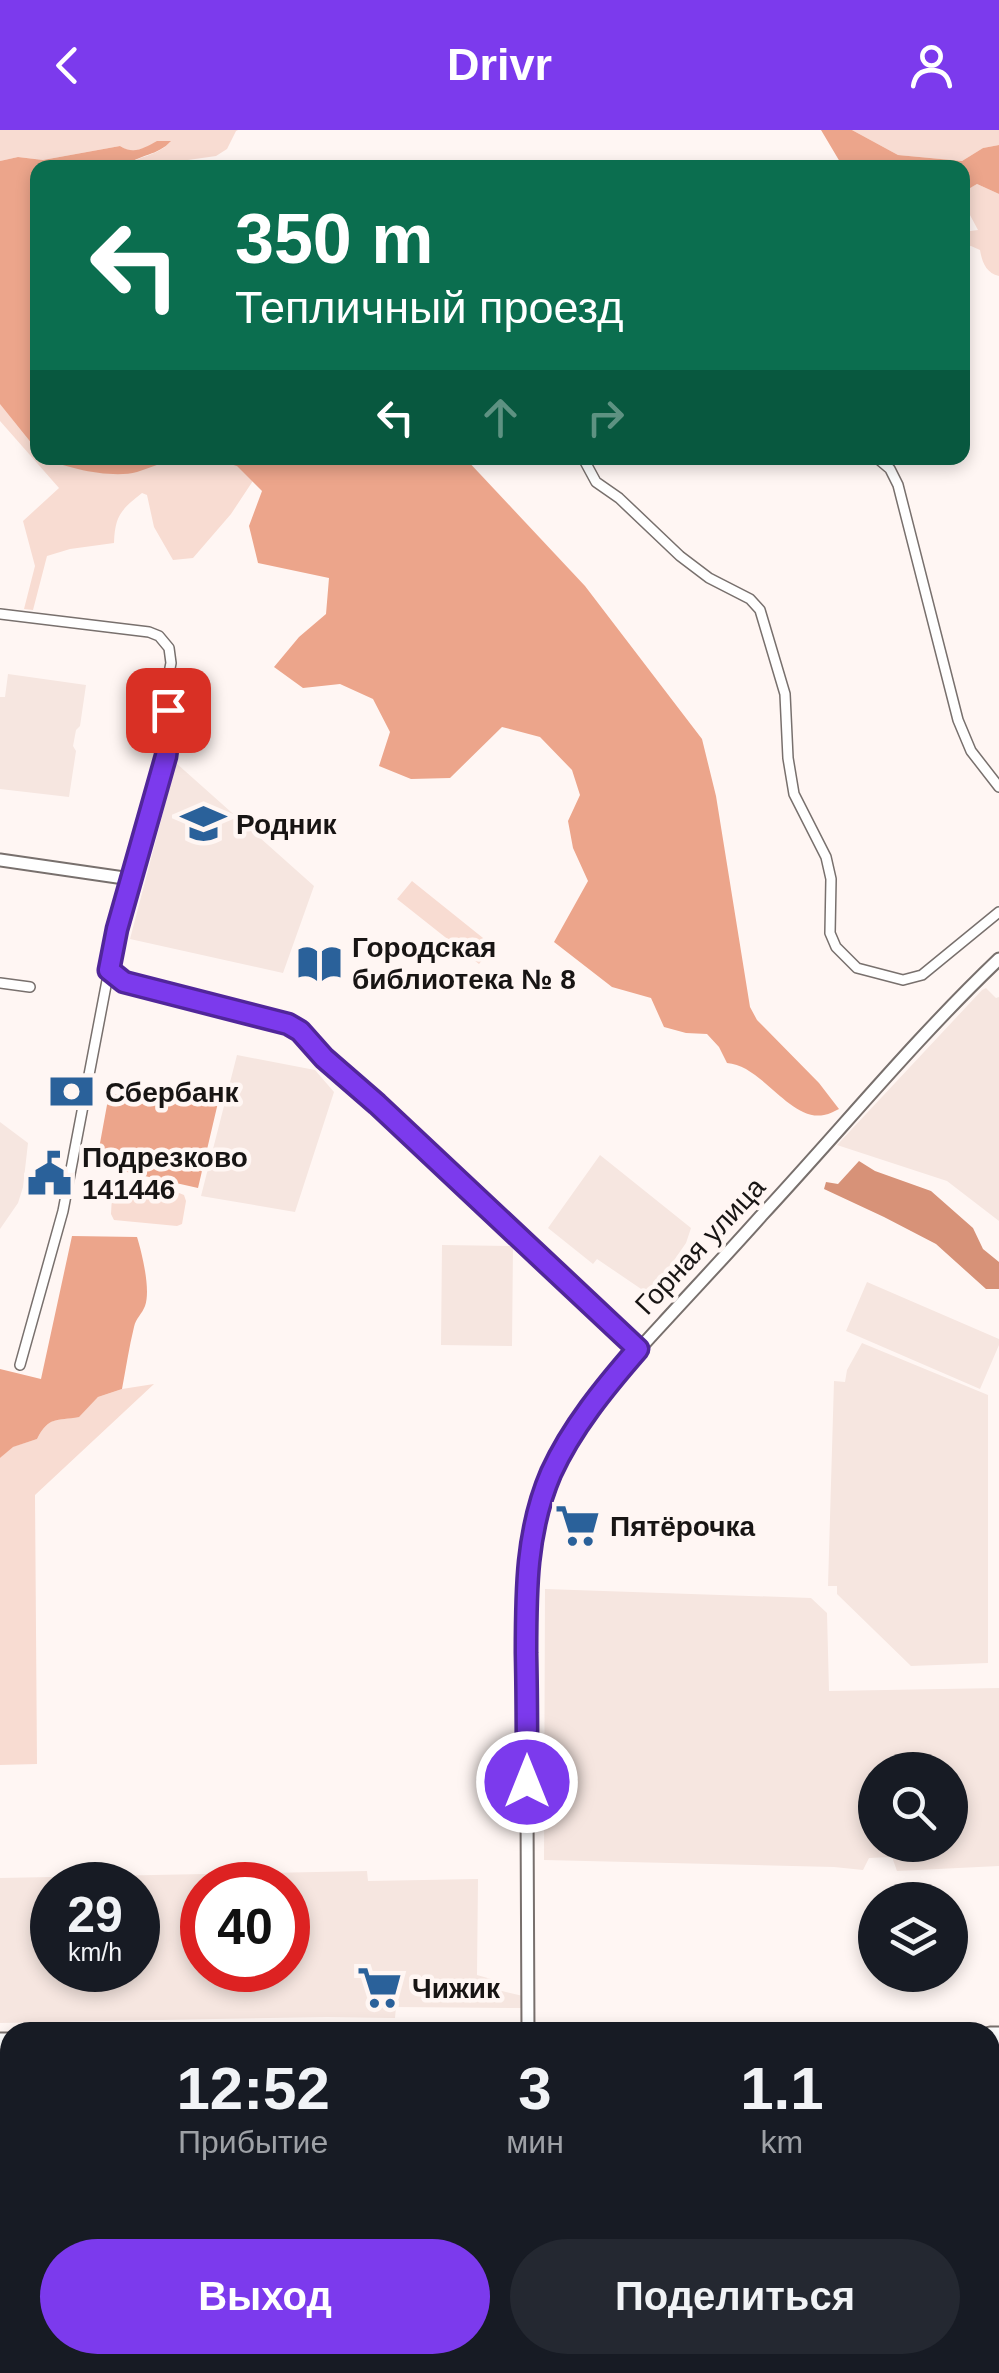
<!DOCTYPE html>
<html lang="ru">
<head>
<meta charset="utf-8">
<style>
	body { margin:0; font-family:Arial,sans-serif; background:#242831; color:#f1f3f6; height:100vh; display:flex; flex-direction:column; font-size:38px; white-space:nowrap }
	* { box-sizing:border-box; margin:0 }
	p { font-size:32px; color:#9ea1a6 }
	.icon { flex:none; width:55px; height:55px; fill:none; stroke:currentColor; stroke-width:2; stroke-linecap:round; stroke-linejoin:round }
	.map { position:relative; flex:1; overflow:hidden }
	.panel { position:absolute; left:0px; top:1892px; width:1000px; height:352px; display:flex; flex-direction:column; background:#171b24; border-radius:30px 30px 0 0; box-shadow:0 5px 15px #0003 }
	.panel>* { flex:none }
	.hud { position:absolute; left:30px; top:30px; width:940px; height:305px; border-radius:20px; box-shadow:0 5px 15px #0003; background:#0b6e4f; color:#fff; overflow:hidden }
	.fabs { position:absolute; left:858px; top:1622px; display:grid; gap:20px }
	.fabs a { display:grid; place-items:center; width:110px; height:110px; border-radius:50%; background:#171b24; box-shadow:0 5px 15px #0003; font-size:50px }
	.speed { position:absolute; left:30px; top:1732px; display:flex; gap:20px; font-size:50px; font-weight:700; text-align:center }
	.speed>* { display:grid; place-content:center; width:130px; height:130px; border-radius:50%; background:#171b24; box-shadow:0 5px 15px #0003; line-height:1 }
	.speed small { font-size:25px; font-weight:400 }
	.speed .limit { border:15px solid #d22; background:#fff; color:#111 }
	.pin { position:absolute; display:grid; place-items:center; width:85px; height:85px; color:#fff; margin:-42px; border-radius:20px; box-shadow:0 5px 15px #0006 }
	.me { position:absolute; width:110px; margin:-55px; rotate:0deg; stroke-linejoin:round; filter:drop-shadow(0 0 8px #0008) }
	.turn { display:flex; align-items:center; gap:35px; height:210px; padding:0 40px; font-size:45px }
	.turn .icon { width:130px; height:130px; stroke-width:2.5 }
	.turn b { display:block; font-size:70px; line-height:85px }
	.lanes { display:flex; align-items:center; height:95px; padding:0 40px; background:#0003; justify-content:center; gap:50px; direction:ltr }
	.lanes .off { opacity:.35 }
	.eta { display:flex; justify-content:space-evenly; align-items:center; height:170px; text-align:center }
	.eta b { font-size:60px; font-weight:700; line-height:70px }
	.cta { display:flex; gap:20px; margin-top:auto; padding:20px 40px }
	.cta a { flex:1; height:115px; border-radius:60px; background:#7c3aed; color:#fff; font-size:40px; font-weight:700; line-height:115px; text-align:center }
	.cta a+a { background:#242831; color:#f1f3f6 }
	header { display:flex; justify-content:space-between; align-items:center; height:130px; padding:0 40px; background:#7c3aed; color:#fff; font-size:45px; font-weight:700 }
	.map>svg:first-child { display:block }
	.built { fill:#f6e6e0; fill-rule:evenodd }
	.green { fill:#f8dcd2 }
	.forest { fill:#eca58b }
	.water { fill:#d79278 }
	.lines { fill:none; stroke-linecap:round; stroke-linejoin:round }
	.minor-casing { stroke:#78706d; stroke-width:12 }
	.tertiary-casing { stroke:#78706d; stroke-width:15 }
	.primary-casing { stroke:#78706d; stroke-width:18 }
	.trunk-casing { stroke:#78706d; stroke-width:19 }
	.minor { stroke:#fff; stroke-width:9 }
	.tertiary { stroke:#fff; stroke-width:11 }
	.primary { stroke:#fff; stroke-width:14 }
	.trunk { stroke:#fff; stroke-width:15 }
	.route-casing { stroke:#51269a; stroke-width:25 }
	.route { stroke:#7c3aed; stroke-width:18 }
	.labels { text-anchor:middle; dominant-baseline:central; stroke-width:9; stroke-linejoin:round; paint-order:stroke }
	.poi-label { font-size:28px; font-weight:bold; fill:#181514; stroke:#fff6f3; text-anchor:start }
	.street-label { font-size:28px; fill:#181514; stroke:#fff6f3 }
</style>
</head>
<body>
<header><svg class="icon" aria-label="back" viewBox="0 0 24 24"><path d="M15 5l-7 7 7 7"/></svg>Drivr<svg class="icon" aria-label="person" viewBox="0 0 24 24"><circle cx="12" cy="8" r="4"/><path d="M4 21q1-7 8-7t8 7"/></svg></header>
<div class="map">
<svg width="999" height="2243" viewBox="0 0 999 2243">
	<rect width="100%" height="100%" fill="#fff6f3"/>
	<path class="built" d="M 8,544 L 86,555 L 80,596 L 76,600 L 73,616 L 76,621 L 69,667 L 0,659 L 0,567 L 5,567 Z
		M 176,633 L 314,756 L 283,843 L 130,809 Z
		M 986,858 L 996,868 L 999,867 L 999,1091 L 947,1051 L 837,1015 L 982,860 Z
		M 237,925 L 315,940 L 334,962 L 295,1082 L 201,1066 Z
		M 0,992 L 28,1013 L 23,1057 L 18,1073 L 0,1099 Z
		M 600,1025 L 691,1098 L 686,1113 L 650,1165 L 597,1129 L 593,1134 L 548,1098 Z
		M 442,1115 L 513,1116 L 512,1216 L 441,1215 Z
		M 867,1152 L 999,1209 L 999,1215 L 980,1259 L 846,1201 Z
		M 862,1213 L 988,1265 L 988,1533 L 911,1536 L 837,1464 L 837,1456 L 828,1456 L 834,1251 L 845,1252 L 847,1240 Z
		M 545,1459 L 811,1468 L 827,1483 L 829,1561 L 999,1558 L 999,1736 L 897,1741 L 892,1727 L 869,1728 L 863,1740 L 834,1737 L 544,1730 ZM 875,1640 L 950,1640 L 950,1715 L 875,1715 Z
		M 367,1741 L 368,1751 L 478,1749 L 477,1845 L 498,1851 L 498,1860 L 523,1866 L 523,1878 L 396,1877 L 395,1888 L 327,1887 L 0,1893 L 0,1748 ZM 52,1755 L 138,1755 L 138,1840 L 52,1840 ZM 202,1755 L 288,1755 L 288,1840 L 202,1840 Z
		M 990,1932 L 999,1932 L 999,2046 L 990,2046 Z
		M 10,2005 L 10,2235 L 483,2235 L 496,2243 L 0,2243 L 0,2006 Z"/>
	<path class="green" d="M 0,0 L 238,0 L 236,1 L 227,19 L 216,26 L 188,30 L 171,38 L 124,37 C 138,25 157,27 170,12 C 149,10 140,29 120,16 L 43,30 L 18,27 L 0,31 Z
		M 852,0 L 999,0 L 999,15 L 983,18 L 962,31 L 898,25 Z
		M 977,54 L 999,64 L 999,146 C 986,143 982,132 980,120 L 971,116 L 963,117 L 963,102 L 978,100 L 963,72 L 964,61 Z
		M 0,143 L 37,172 L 38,328 L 261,328 L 266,331 L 231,384 L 193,428 L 173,430 L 154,397 L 147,365 L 142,363 C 121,380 115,385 114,413 L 70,419 L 47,426 L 33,480 L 24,479 L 35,436 L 23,391 L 59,358 L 0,291 Z
		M 412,751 L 493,816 L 479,834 L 397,769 Z
		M 122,1058 L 179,1063 L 184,1065 L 186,1071 L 182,1094 L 177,1096 L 114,1090 L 111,1084 L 112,1066 Z
		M 154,1254 L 35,1365 L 37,1634 L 0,1635 L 0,1328 L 12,1317 L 37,1309 C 49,1286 56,1291 79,1286 L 98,1267 L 122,1259 Z"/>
	<path class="forest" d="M 821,0 L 852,0 L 898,25 L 962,31 L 983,18 L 999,15 L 999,64 L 977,54 L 965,61 L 963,72 L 962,38 L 843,37 Z
		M 157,11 L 171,11 C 158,26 139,24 124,37 L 38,38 L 37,320 L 0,274 L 0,31 L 18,27 L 43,30 L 120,16 C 134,25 144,18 157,11 Z
		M 44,328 L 182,328 C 166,330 153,337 137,342 C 112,349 66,338 44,328 Z
		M 209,328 L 465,328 L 585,456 L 702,609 L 716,666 L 750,877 L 757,890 L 819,953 L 839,979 C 834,981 830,984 824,985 C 790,992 762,935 727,933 L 719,917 L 707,904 L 686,903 L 664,897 L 651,868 L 612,857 L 554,812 L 588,751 L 573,718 L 568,691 L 580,665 L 572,640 L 540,607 L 502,597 L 450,648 L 411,649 L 379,636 L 390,602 L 373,569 L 340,554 L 303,558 L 274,537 L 299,507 L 326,484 L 329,448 L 258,433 L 249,396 L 262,361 L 237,336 Z
		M 163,953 L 220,964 L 198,1058 L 96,1035 L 109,964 L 140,964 Z
		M 72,1106 L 137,1107 C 142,1123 151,1160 145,1176 C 142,1184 136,1188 134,1197 C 129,1217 126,1238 122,1259 L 98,1267 L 79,1287 C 56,1291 49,1286 37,1309 L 13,1317 L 0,1328 L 0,1239 L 41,1249 Z"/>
	<path class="water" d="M 859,1031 L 875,1041 L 931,1061 L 973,1098 L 983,1119 L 999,1132 L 999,1159 L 986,1159 L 936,1114 L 884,1087 L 824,1059 L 826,1052 L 838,1054 Z"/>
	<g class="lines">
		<defs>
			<path id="minor" d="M 583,328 L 596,352 L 619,368 L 680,426 L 709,448 L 750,469 L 760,480 L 785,564 L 788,628 L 794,664 L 826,727 L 831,749 L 830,803 L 836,817 L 857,838 L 903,850 L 922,845 L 999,782
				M 877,328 L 890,339 L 898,355 L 958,590 L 971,621 L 999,657
				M 0,484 L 149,502 L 159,506 L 169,518 L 171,533 L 166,558 L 169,603 L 166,626 L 131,749
				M 0,853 L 30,857
				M 20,1235 L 63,1081 L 109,840
				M 990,2049 L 999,2049
				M 990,2156 L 999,2156
				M 542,2243 L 545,2235
				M 666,2243 L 668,2235"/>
			<path id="tertiary" d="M 0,730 L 131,749 L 117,799 L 109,840 L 124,852 L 288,894 L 300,901 L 324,928 L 377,974 L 639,1219
				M 528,1902 L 526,1456 C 530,1407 540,1360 565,1318 C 591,1271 627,1232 663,1193 C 696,1157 729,1122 761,1086 C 841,1000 914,910 999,829"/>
			<path id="primary" d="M 0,1955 L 10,1951"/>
			<path id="trunk" d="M 990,1905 L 999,1905
				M 0,1911 L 10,1911
				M 990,1918 L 999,1918
				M 0,1929 L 10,1929"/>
		</defs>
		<use href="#minor" class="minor-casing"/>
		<use href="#tertiary" class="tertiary-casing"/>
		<use href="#primary" class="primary-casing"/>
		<use href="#trunk" class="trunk-casing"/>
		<use href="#minor" class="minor"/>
		<use href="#tertiary" class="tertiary"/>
		<use href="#primary" class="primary"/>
		<use href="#trunk" class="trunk"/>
	</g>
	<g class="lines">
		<defs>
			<path id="route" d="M 168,580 L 169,603 L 166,626 L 117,799 L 109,840 L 124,852 L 288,894 L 300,901 L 324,928 L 377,974 L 638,1219 C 605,1257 572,1297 551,1343 C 526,1401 526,1461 526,1523 C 527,1566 527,1609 527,1652"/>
		</defs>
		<use href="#route" class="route-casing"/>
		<use href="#route" class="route"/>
	</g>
	<defs>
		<symbol id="school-bare" viewBox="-9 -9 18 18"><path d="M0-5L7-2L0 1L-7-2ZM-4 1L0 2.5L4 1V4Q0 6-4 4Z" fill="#2a619a" stroke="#fff6f3" stroke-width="2.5" paint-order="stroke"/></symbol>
		<symbol id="library-bare" viewBox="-9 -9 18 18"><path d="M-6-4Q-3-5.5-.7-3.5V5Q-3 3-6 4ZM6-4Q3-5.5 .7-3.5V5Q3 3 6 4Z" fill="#2a619a" stroke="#fff6f3" stroke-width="2.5" paint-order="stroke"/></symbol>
		<symbol id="bank-bare" viewBox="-9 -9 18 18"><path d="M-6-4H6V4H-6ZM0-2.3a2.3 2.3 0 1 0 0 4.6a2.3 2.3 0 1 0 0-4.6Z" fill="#2a619a" stroke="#fff6f3" stroke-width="2.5" paint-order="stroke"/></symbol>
		<symbol id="civic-bare" viewBox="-9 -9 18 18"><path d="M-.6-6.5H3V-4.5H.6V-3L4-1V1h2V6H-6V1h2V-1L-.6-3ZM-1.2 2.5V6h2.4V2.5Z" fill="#2a619a" stroke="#fff6f3" stroke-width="2.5" paint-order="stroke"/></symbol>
		<symbol id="supermarket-bare" viewBox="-9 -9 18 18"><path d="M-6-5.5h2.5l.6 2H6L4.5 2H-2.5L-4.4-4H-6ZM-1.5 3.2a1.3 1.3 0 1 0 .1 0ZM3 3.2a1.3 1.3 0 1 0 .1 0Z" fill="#2a619a" stroke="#fff6f3" stroke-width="2.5" paint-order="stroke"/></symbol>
	</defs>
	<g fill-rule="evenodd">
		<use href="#school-bare" x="172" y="662" width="63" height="63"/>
		<use href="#library-bare" x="288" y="802" width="63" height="63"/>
		<use href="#bank-bare" x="40" y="930" width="63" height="63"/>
		<use href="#civic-bare" x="18" y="1012" width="63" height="63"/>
		<use href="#supermarket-bare" x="546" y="1364" width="63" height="63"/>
		<use href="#supermarket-bare" x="348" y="1826" width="63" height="63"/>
	</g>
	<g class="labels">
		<g class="poi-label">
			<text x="236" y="694">Родник</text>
			<text x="352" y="817">Городская<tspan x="352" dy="32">библиотека № 8</tspan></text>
			<text x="105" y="962">Сбербанк</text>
			<text x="82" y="1027">Подрезково<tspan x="82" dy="32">141446</tspan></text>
			<text x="610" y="1396">Пятёрочка</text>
			<text x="412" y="1858">Чижик</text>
		</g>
		<g class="street-label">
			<text transform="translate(700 1116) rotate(-47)">Горная улица</text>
		</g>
	</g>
</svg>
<div class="fabs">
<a><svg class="icon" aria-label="search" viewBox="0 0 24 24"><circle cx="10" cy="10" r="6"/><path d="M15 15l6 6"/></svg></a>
<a><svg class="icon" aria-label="layers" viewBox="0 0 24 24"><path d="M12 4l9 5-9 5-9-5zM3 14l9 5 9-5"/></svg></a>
</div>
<div class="speed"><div>29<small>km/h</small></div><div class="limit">40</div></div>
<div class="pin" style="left:168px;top:580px;background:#d93025"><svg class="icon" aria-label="arrive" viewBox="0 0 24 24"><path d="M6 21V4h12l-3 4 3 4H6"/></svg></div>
<svg class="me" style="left:527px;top:1652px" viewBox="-20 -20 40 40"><circle r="17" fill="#7c3aed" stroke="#fff" stroke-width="3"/><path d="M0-11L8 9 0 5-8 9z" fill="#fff"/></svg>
<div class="hud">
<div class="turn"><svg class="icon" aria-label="left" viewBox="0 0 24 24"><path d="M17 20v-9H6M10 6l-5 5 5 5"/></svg><div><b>350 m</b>Тепличный проезд</div></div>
<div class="lanes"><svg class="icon" aria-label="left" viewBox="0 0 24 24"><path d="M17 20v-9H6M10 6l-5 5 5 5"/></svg><svg class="icon off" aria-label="ahead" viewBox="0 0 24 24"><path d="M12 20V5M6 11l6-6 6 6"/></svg><svg class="icon off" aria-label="right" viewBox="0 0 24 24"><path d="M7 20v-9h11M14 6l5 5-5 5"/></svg></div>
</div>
<section class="panel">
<div class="eta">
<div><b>12:52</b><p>Прибытие</p></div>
<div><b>3</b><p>мин</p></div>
<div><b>1.1</b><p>km</p></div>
</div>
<div class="cta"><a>Выход</a><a>Поделиться</a></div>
</section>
</div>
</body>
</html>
